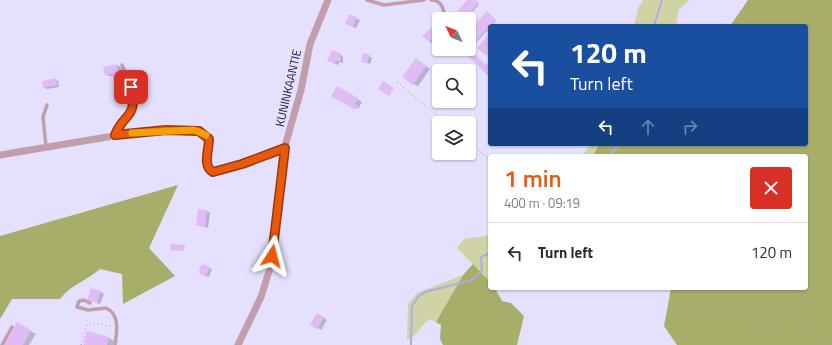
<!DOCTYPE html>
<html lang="en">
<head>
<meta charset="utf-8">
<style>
	body { margin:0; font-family:"Titillium Web",sans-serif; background:#f2f2f3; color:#2b2b33; height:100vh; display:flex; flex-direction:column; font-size:15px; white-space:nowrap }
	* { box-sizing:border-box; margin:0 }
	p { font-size:13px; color:#7c7c81 }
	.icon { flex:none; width:22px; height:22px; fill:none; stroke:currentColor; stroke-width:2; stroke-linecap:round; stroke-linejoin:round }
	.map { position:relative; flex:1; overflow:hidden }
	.sheet { position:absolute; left:488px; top:154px; width:320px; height:136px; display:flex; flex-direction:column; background:#fff; border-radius:4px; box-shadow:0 1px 3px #0004 }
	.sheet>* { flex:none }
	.guide { position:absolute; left:488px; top:24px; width:320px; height:122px; border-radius:4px; box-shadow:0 1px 3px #0004; background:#1a4fa0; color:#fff; overflow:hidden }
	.needle { width:26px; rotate:313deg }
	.buttons { position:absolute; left:432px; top:12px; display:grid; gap:8px }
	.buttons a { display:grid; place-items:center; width:44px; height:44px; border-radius:4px; background:#fff; box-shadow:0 1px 3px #0004; font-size:20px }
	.pin { position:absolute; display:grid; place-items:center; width:34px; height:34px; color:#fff; margin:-17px; border-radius:8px; box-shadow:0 2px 6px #0006 }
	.me { position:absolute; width:44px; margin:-22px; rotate:9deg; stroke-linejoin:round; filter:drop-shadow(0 0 3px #0008) }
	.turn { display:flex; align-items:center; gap:14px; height:84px; padding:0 16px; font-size:18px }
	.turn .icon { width:52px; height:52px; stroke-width:2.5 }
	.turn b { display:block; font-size:28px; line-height:34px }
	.lanes { display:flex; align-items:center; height:38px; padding:0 16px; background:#0003; justify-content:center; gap:20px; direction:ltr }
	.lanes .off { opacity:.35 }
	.round { display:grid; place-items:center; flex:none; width:42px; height:42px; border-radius:4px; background:#f2f2f3 }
	.overview { display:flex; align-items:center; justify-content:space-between; height:68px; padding:0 16px }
	h1 { font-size:24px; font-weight:600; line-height:30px; color:#ea580c }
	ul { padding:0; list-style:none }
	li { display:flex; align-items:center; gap:12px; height:60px; padding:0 16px; border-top:1px solid #e1e1e2 }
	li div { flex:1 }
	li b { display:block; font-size:15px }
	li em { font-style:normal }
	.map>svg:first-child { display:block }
	.green { fill:#d0d4a5 }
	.forest { fill:#a8ad6a }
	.shadow { fill:#0003 }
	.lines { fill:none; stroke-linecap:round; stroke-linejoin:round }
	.stream { stroke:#b3a9e7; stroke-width:2 }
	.building { fill:#e0bcf7 }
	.path { stroke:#9792af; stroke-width:1; stroke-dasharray:1 3; stroke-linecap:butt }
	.service { stroke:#c29ead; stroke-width:3.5 }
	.minor { stroke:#c29ead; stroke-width:7 }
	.route-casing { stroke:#983908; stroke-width:10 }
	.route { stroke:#ea580c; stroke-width:7 }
	.slow { stroke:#f59e0b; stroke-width:7 }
	.labels { text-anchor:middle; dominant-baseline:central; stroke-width:3; stroke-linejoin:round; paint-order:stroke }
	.street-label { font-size:12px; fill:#28223e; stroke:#e4e0fe }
</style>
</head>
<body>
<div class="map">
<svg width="832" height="345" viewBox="0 0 832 345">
	<rect width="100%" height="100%" fill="#e4e0fe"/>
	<path class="green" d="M 643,0 L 690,0 L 679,9 L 676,26 L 634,26 L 638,8 Z
		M 591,144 L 599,144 L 593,156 L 582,156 Z
		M 490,235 L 490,282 L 457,248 L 464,239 Z
		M 463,275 L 436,322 L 430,319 C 420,326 417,336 407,340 L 408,304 L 417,293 Z"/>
	<path class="forest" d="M 748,0 L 832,0 L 832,345 L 677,345 L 664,326 L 671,288 L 806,288 L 806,156 L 593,156 L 599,144 L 806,144 L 806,26 L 730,26 Z
		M 178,185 L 149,248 L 175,276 L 123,304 L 122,274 L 100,269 C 88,280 70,285 60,299 L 12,299 L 0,319 L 0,236 Z
		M 473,264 L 490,282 L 490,288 L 495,288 L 502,301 L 511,303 L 524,316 L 517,345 L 443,345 L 440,339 L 441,325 L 436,322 L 463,275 Z"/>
	<path class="shadow" d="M 468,0 L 474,0 L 479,5 L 466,19 L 452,19 Z
		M 488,13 L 496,21 L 475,44 L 469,39 L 469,32 Z
		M 349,15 L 360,20 L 356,28 L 349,25 Z
		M 439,28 L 439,36 L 432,43 L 429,42 Z
		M 332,51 L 343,56 L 343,63 L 340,62 L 338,65 L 331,62 Z
		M 369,56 L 372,58 L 370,64 L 362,61 Z
		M 421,62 L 430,69 L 418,86 L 413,84 Z
		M 117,65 L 122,68 L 125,83 L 120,84 L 115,81 L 114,77 L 106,75 Z
		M 55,79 L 58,81 L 59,87 L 47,89 L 44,87 Z
		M 337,88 L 362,102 L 358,109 L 333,95 Z
		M 207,211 L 210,213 L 208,228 L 197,225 Z
		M 209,268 L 212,269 L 209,277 L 203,275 Z
		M 101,292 L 104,294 L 100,304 L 92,301 Z
		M 317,314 L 327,320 L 321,330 L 311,324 Z
		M 18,324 L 36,334 L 29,345 L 6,345 Z
		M 109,338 L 114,341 L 113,345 L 86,345 Z"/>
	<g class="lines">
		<path class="stream" d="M 654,26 L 662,0
			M 608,156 L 620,144
			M 411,345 L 412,306 L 418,297 L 425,292 L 472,280 L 482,271 L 481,257 L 490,253"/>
	</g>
	<path class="building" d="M 467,0 L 475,0 L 479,3 L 464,19 L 451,19 Z
		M 487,11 L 496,20 L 473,44 L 469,40 L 469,31 Z
		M 349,14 L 357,17 L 353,27 L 345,24 Z
		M 435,24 L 439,28 L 439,32 L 429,42 L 422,36 Z
		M 490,33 L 490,51 L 486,56 L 477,48 Z
		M 461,49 L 470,49 L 486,65 L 490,61 L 490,74 L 488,76 Z
		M 332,50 L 340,53 L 339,56 L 341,57 L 339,62 L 336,61 L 335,64 L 327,61 Z
		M 363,53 L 370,55 L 367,63 L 361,62 Z
		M 416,58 L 426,66 L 413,85 L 402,77 Z
		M 117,64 L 120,81 L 114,82 L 112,74 L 105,75 L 103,67 Z
		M 56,78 L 57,85 L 43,88 L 42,81 Z
		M 383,81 L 394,88 L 393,91 L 390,91 L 391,94 L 389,96 L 378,89 Z
		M 337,86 L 358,98 L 355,104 L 358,105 L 357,109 L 354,109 L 331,96 Z
		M 198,209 L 207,210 L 205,227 L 196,225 Z
		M 171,244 L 185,245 L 184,251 L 170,250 Z
		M 202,264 L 210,267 L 206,276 L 199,274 L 200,271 L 198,270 Z
		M 91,288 L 101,291 L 97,303 L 87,300 Z
		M 317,313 L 324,317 L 317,329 L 310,325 Z
		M 17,322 L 31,330 L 23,345 L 4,345 Z
		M 87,331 L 109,337 L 107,345 L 83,345 Z"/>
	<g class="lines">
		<path class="path" d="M 397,82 L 446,123
			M 469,142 L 490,160
			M 750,325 L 785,322 C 799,333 815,338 832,340
			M 81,345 L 87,325 L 95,323 L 112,327"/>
		<path class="service" d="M 367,0 L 384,5 L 424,0
			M 431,0 C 444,1 442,10 447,19
			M 469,45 L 472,49
			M 115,135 C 119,126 124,123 130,115 C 140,101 128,79 122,65
			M 46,147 L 43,117 L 47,105
			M 90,303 L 84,300 L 79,301 L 77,307 L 88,310 L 106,308 C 120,314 117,332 115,345
			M 2,345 L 12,327"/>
		<path class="minor" d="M 0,155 L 143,131 L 194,130 L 203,133 L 209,139 C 209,150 202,166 213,172 L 242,163 L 285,148
			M 238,345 L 261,297 L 270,268 L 274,245 L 283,153 L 301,90 L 310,44 L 328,0"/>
	</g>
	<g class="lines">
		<defs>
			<path id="route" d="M 131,87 C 138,119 124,112 115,135 L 166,130 L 199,131 L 209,139 C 209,150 202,166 213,172 L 242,164 L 285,148 L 272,256"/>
		</defs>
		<use href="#route" class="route-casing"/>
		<use href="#route" class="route"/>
		<path class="slow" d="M 132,133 L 194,130 L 206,135"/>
	</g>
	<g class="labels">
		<g class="street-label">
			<text transform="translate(288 88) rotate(-77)">KUNINKAANTIE</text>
		</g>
	</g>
</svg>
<div class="buttons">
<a><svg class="needle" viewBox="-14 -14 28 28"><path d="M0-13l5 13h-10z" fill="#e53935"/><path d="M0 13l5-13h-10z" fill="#7c7c81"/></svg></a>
<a><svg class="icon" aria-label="search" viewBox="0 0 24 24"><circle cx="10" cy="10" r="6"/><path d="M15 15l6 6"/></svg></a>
<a><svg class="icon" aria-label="layers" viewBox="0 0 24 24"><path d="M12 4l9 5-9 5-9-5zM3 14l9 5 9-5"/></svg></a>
</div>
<div class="pin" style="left:131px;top:87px;background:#d93025"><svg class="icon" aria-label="arrive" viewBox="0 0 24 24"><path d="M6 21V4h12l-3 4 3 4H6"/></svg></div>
<svg class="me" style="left:272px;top:256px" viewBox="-20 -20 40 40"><path d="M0-17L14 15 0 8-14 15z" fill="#ea580c" stroke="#fff" stroke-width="4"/></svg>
<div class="guide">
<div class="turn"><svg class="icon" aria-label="left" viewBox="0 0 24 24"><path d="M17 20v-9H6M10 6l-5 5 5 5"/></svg><div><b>120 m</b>Turn left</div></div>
<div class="lanes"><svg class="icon" aria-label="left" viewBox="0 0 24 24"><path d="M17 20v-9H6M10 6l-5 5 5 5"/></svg><svg class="icon off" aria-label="ahead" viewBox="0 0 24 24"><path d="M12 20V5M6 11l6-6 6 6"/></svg><svg class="icon off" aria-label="right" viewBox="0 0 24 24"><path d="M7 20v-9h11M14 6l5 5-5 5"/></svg></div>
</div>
<section class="sheet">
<div class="overview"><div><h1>1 min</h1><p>400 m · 09:19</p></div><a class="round" style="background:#d93025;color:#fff"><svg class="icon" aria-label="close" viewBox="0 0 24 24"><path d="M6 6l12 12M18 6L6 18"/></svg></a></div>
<ul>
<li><svg class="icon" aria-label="left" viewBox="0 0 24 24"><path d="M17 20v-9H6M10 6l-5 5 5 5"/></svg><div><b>Turn left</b></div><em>120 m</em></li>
</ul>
</section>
</div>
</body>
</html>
